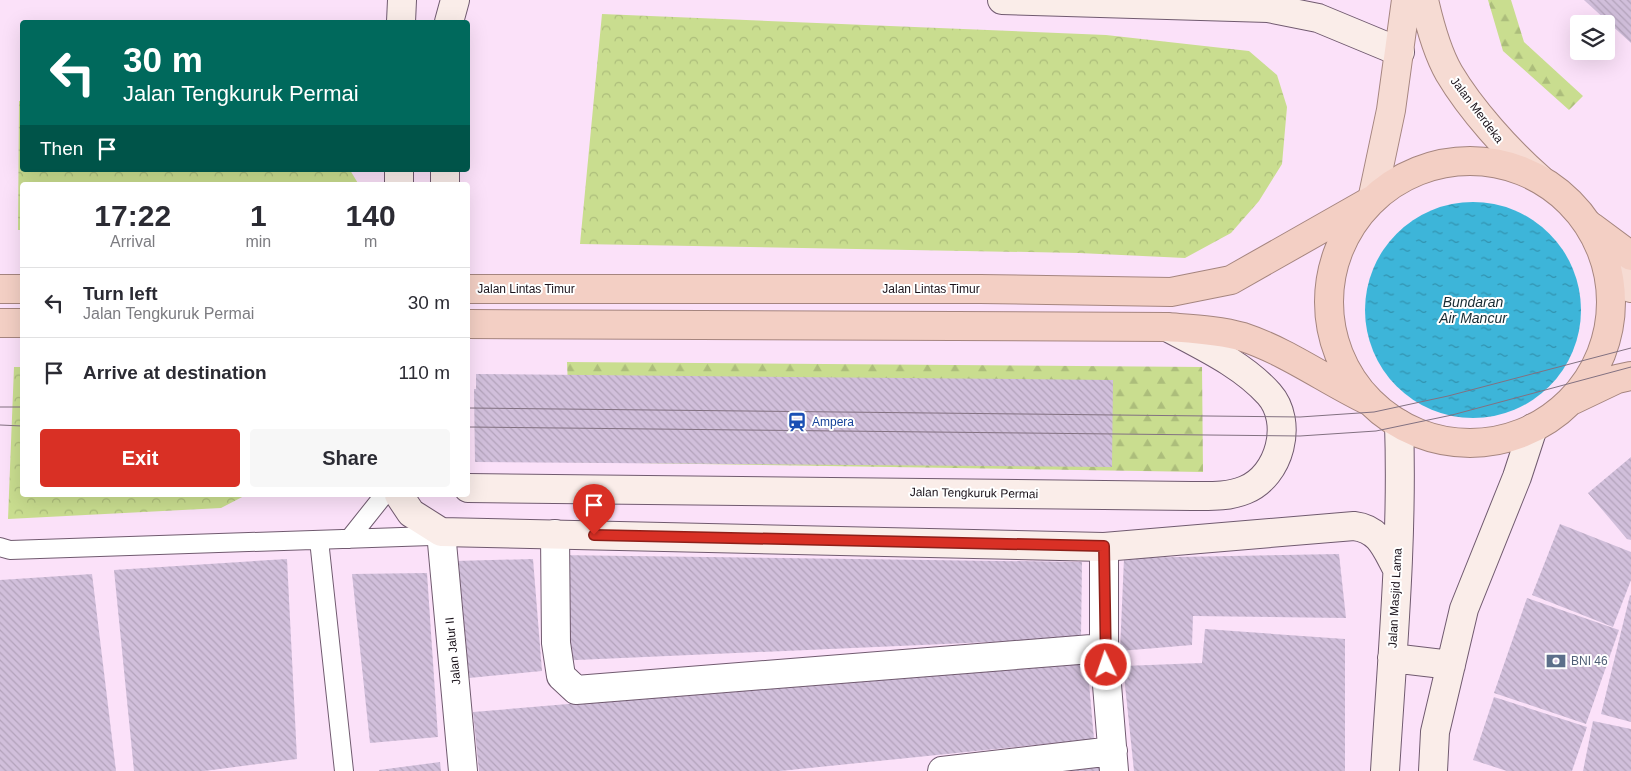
<!DOCTYPE html>
<html lang="en">
<head>
<meta charset="utf-8">
<style>
	body { margin:0; font-family:Helvetica,sans-serif; background:#f7f7f7; color:#2b2b33; height:100vh; display:flex; flex-direction:column; font-size:19px; white-space:nowrap }
	* { box-sizing:border-box; margin:0 }
	p { font-size:16px; color:#7c7c81 }
	.icon { flex:none; width:28px; height:28px; fill:none; stroke:currentColor; stroke-width:2; stroke-linecap:round; stroke-linejoin:round }
	.map { position:relative; flex:1; overflow:hidden }
	.panel { position:absolute; left:20px; top:182px; width:450px; height:315px; display:flex; flex-direction:column; background:#fff; border-radius:5px; box-shadow:0 5px 20px #0002 }
	.panel>* { flex:none }
	.guide { position:absolute; left:20px; top:20px; width:450px; height:152px; border-radius:5px; box-shadow:0 5px 20px #0002; background:#00695c; color:#fff; overflow:hidden }
	.tools { position:absolute; left:1570px; top:15px; display:grid; gap:10px }
	.tools a { display:grid; place-items:center; width:45px; height:45px; border-radius:5px; background:#fff; box-shadow:0 5px 20px #0002; font-size:25px }
	.pin { position:absolute; display:grid; place-items:center; width:42px; height:42px; color:#fff; margin:-51px -21px; border-radius:50% 50% 50% 0; rotate:-45deg; box-shadow:0 0 5px #0007 }
	.pin .icon { rotate:45deg }
	.me { position:absolute; width:55px; margin:-28px; rotate:357deg; stroke-linejoin:round; filter:drop-shadow(0 0 4px #0008) }
	.turn { display:flex; align-items:center; gap:18px; height:105px; padding:0 20px; font-size:22px }
	.turn .icon { width:65px; height:65px; stroke-width:2.5 }
	.turn b { display:block; font-size:35px; line-height:42px }
	.then { display:flex; align-items:center; height:48px; padding:0 20px; background:#0003; gap:10px; font-size:19px }
	.eta { display:flex; justify-content:space-evenly; align-items:center; height:85px; text-align:center }
	.eta b { font-size:30px; font-weight:800; line-height:35px }
	.action { display:flex; gap:10px; margin-top:auto; padding:10px 20px }
	.action a { flex:1; height:58px; border-radius:5px; background:#d93025; color:#fff; font-size:20px; font-weight:800; line-height:58px; text-align:center }
	.action a+a { background:#f7f7f7; color:#2b2b33 }
	ul { padding:0; list-style:none }
	li { display:flex; align-items:center; gap:15px; height:70px; padding:0 20px; border-top:1px solid #e1e1e2 }
	li div { flex:1 }
	li b { display:block; font-size:19px }
	li em { font-style:normal }
	.map>svg:first-child { display:block }
	.forest { fill:url(#forest-firs) }
	.park { fill:url(#park-crowns) }
	.water { fill:url(#water-ripples) }
	.building { fill:url(#building-back-hatch) }
	.lines { fill:none; stroke-linecap:round; stroke-linejoin:round }
	.service-casing { stroke:#705a6f; stroke-width:20 }
	.minor-casing { stroke:#705a6f; stroke-width:30 }
	.secondary-casing { stroke:#705a6f; stroke-width:30 }
	.primary-casing { stroke:#a5857f; stroke-width:30 }
	.trunk-casing { stroke:#a5857f; stroke-width:30 }
	.service { stroke:#fff; stroke-width:18 }
	.minor { stroke:#fff; stroke-width:28 }
	.secondary { stroke:#faede9; stroke-width:28 }
	.primary { stroke:#f6dbd3; stroke-width:28 }
	.trunk { stroke:#f3cfc4; stroke-width:28 }
	.tram { stroke:#827181; stroke-width:1 }
	.route-casing { stroke:#8d1f18; stroke-width:12 }
	.route { stroke:#d93025; stroke-width:9 }
	.labels { text-anchor:middle; dominant-baseline:central; stroke-width:4; stroke-linejoin:round; paint-order:stroke }
	.street-label { font-size:12px; fill:#1a121a; stroke:#fff }
	.transit-label { font-size:12px; fill:#164399; stroke:#fff; text-anchor:start }
	.service-label { font-size:12px; fill:#4e5e75; stroke:#fff; text-anchor:start }
	.water-label { font-size:14px; font-style:italic; fill:#182c33; stroke:#fff }
</style>
</head>
<body>
<div class="map">
<svg width="1631" height="771" viewBox="0 0 1631 771">
	<defs>
		<pattern id="forest-firs" width="22" height="20" patternUnits="userSpaceOnUse" patternTransform="scale(1.25)"><rect width="22" height="20" fill="#c9dd8f"/><path d="M5 1l3.5 6h-7zM16 11l3.5 6h-7z" fill="#acbd7b"/></pattern>
		<pattern id="park-crowns" width="20" height="18" patternUnits="userSpaceOnUse" patternTransform="scale(1.25)"><rect width="20" height="18" fill="#c9dd8f"/><path d="M2 6a3 3 0 1 1 6 0M12 15a3 3 0 1 1 6 0" fill="none" stroke="#acbd7b"/></pattern>
		<pattern id="water-ripples" width="26" height="14" patternUnits="userSpaceOnUse" patternTransform="scale(1.25)"><rect width="26" height="14" fill="#3db5d9"/><path d="M2 4q2-2 4 0t4 0M15 11q2-2 4 0t4 0" fill="none" stroke="#3292af"/></pattern>
		<pattern id="building-back-hatch" width="6" height="6" patternUnits="userSpaceOnUse" patternTransform="scale(1.25)"><rect width="6" height="6" fill="#d1bfdb"/><path d="M-1 5l2 2M0 0l6 6M5-1l2 2" fill="none" stroke="#b3a3bb"/></pattern>
	</defs>
	<rect width="100%" height="100%" fill="#fbe1f9"/>
	<path class="forest" d="M 1488,0 L 1511,0 L 1524,42 L 1583,96 L 1569,110 L 1503,51 Z
		M 567,362 L 1202,367 L 1203,472 L 571,462 Z"/>
	<path class="park" d="M 602,14 L 1106,35 L 1249,51 L 1277,75 L 1287,107 L 1282,164 L 1259,201 L 1231,233 L 1185,258 L 1079,253 L 580,244 Z
		M 19,101 L 22,101 L 22,170 L 350,170 L 359,185 L 22,185 L 22,230 L 18,230 Z
		M 14,367 L 22,367 L 22,495 L 246,495 L 221,508 L 8,519 Z"/>
	<path class="water" d="M1365 310a108 108 0 1 1 216 0a108 108 0 1 1-216 0Z"/>
	<path class="building" d="M 1584,0 L 1631,0 L 1631,43 Z
		M 476,374 L 1113,380 L 1112,467 L 475,462 L 474,389 L 476,389 Z
		M 1631,457 L 1631,540 L 1627,539 L 1588,493 Z
		M 1560,524 L 1631,552 L 1631,580 L 1613,627 L 1532,595 Z
		M 1339,554 L 1346,618 L 1193,616 L 1192,645 L 1120,651 L 1124,558 Z
		M 555,555 L 1082,562 L 1081,638 L 554,661 Z
		M 287,559 L 297,759 L 204,771 L 134,771 L 114,570 Z
		M 533,559 L 542,671 L 469,678 L 455,561 Z
		M 427,573 L 438,737 L 370,743 L 352,574 Z
		M 92,574 L 116,771 L 0,771 L 0,580 Z
		M 1630,595 L 1631,596 L 1631,722 L 1601,714 Z
		M 1527,598 L 1619,630 L 1586,724 L 1494,693 Z
		M 1205,629 L 1345,639 L 1345,771 L 1134,771 L 1123,666 L 1202,663 Z
		M 1087,661 L 1094,739 L 780,771 L 479,771 L 473,712 Z
		M 1494,697 L 1587,727 L 1572,771 L 1507,771 L 1473,760 Z
		M 1593,721 L 1631,729 L 1631,771 L 1583,771 Z
		M 440,762 L 441,771 L 379,771 L 379,770 Z
		M 1102,764 L 1103,771 L 1047,771 Z"/>
	<g class="lines">
		<defs>
			<path id="service" d="M 349,539 L 384,495
				M 319,540 L 344,771
				M 0,547 L 10,550 L 431,536 L 441,532"/>
			<path id="minor" d="M 441,532 L 463,771
				M 555,534 L 556,643 L 561,676 L 576,690 L 1104,648
				M 1104,547 L 1104,648 L 1114,771
				M 942,771 L 1113,751"/>
			<path id="secondary" d="M 1002,0 L 1268,8 L 1318,18 L 1400,52
				M 401,22 L 402,0
				M 449,22 L 455,0
				M 399,185 L 399,170
				M 445,185 L 445,170
				M 468,488 L 1192,496 C 1210,496 1228,497 1245,490 C 1280,476 1294,422 1269,394 C 1242,364 1202,346 1167,327
				M 399,495 L 411,513 L 441,532 L 1104,547 L 1354,526 C 1380,529 1386,549 1397,569
				M 1392,658 L 1451,665
				M 1385,771 C 1392,656 1403,540 1399,424
				M 1433,771 L 1435,732 L 1464,609 L 1517,477 L 1533,428"/>
			<path id="primary" d="M 1424,0 C 1429,22 1438,54 1449,73 C 1471,110 1508,151 1540,179
				M 1372,200 L 1391,110 L 1406,0
				M 1589,225 L 1631,288"/>
			<path id="trunk" d="M1329 302a141 141 0 1 1 282 0a141 141 0 1 1-282 0Z
				M 1592,227 L 1631,256
				M 0,289 L 22,289
				M 468,289 L 980,289 L 1171,292 L 1231,280 L 1372,200
				M 0,323 L 22,323
				M 468,324 L 1167,327 C 1192,329 1219,330 1243,337 C 1288,352 1327,381 1369,401
				M 1573,400 L 1617,379 L 1631,376"/>
		</defs>
		<use href="#service" class="service-casing"/>
		<use href="#minor" class="minor-casing"/>
		<use href="#secondary" class="secondary-casing"/>
		<use href="#primary" class="primary-casing"/>
		<use href="#trunk" class="trunk-casing"/>
		<use href="#service" class="service"/>
		<use href="#minor" class="minor"/>
		<use href="#secondary" class="secondary"/>
		<use href="#primary" class="primary"/>
		<use href="#trunk" class="trunk"/>
		<path class="tram" d="M 0,407 L 22,407
			M 468,408 L 1300,417 L 1374,412 L 1448,396 L 1631,348
			M 0,425 L 22,426
			M 468,427 L 1300,436 L 1376,431 L 1452,415 L 1631,367"/>
	</g>
	<g class="lines">
		<defs>
			<path id="route" d="M 594,535 L 1104,546 L 1106,665"/>
		</defs>
		<use href="#route" class="route-casing"/>
		<use href="#route" class="route"/>
	</g>
	<defs>
		<symbol id="station-bare" viewBox="-9 -9 18 18"><path d="M-3-6H3Q5-6 5-4V2Q5 4 3 4L4.5 6H3L1.5 4h-3L-3 6H-4.5L-3 4Q-5 4-5 2V-4Q-5-6-3-6ZM-3.5-4v3h7v-3ZM-3.5 1v1.5H-2V1ZM2 1v1.5H3.5V1Z" fill="#1a4fb4" stroke="#fff" stroke-width="2.5" paint-order="stroke"/></symbol>
		<symbol id="bank-bare" viewBox="-9 -9 18 18"><path d="M-6-4H6V4H-6ZM0-2.3a2.3 2.3 0 1 0 0 4.6a2.3 2.3 0 1 0 0-4.6Z" fill="#5c6f8a" stroke="#fff" stroke-width="2.5" paint-order="stroke"/></symbol>
	</defs>
	<g fill-rule="evenodd">
		<use href="#station-bare" x="783" y="408" width="28" height="28"/>
		<use href="#bank-bare" x="1542" y="647" width="28" height="28"/>
	</g>
	<g class="labels">
		<g class="street-label">
			<text transform="translate(1477 110) rotate(53)">Jalan Merdeka</text>
			<text x="526" y="289">Jalan Lintas Timur</text>
			<text x="931" y="289">Jalan Lintas Timur</text>
			<text transform="translate(974 493) rotate(1)">Jalan Tengkuruk Permai</text>
			<text transform="translate(1395 598) rotate(-87)">Jalan Masjid Lama</text>
			<text transform="translate(453 651) rotate(-96)">Jalan Jalur II</text>
		</g>
		<g class="transit-label">
			<text x="812" y="422">Ampera</text>
		</g>
		<g class="service-label">
			<text x="1571" y="661">BNI 46</text>
		</g>
		<g class="water-label">
			<text x="1473" y="302">Bundaran<tspan x="1473" dy="16">Air Mancur</tspan></text>
		</g>
	</g>
</svg>
<div class="tools">
<a><svg class="icon" aria-label="layers" viewBox="0 0 24 24"><path d="M12 4l9 5-9 5-9-5zM3 14l9 5 9-5"/></svg></a>
</div>
<div class="pin" style="left:594px;top:535px;background:#d93025"><svg class="icon" aria-label="arrive" viewBox="0 0 24 24"><path d="M6 21V4h12l-3 4 3 4H6"/></svg></div>
<svg class="me" style="left:1106px;top:665px" viewBox="-20 -20 40 40"><circle r="17" fill="#d93025" stroke="#fff" stroke-width="3"/><path d="M0-11L8 9 0 5-8 9z" fill="#fff"/></svg>
<div class="guide">
<div class="turn"><svg class="icon" aria-label="left" viewBox="0 0 24 24"><path d="M17 20v-9H6M10 6l-5 5 5 5"/></svg><div><b>30 m</b>Jalan Tengkuruk Permai</div></div>
<div class="then">Then<svg class="icon" aria-label="arrive" viewBox="0 0 24 24"><path d="M6 21V4h12l-3 4 3 4H6"/></svg></div>
</div>
<section class="panel">
<div class="eta">
<div><b>17:22</b><p>Arrival</p></div>
<div><b>1</b><p>min</p></div>
<div><b>140</b><p>m</p></div>
</div>
<ul>
<li><svg class="icon" aria-label="left" viewBox="0 0 24 24"><path d="M17 20v-9H6M10 6l-5 5 5 5"/></svg><div><b>Turn left</b><p>Jalan Tengkuruk Permai</p></div><em>30 m</em></li>
<li><svg class="icon" aria-label="arrive" viewBox="0 0 24 24"><path d="M6 21V4h12l-3 4 3 4H6"/></svg><div><b>Arrive at destination</b></div><em>110 m</em></li>
</ul>
<div class="action"><a>Exit</a><a>Share</a></div>
</section>
</div>
</body>
</html>
